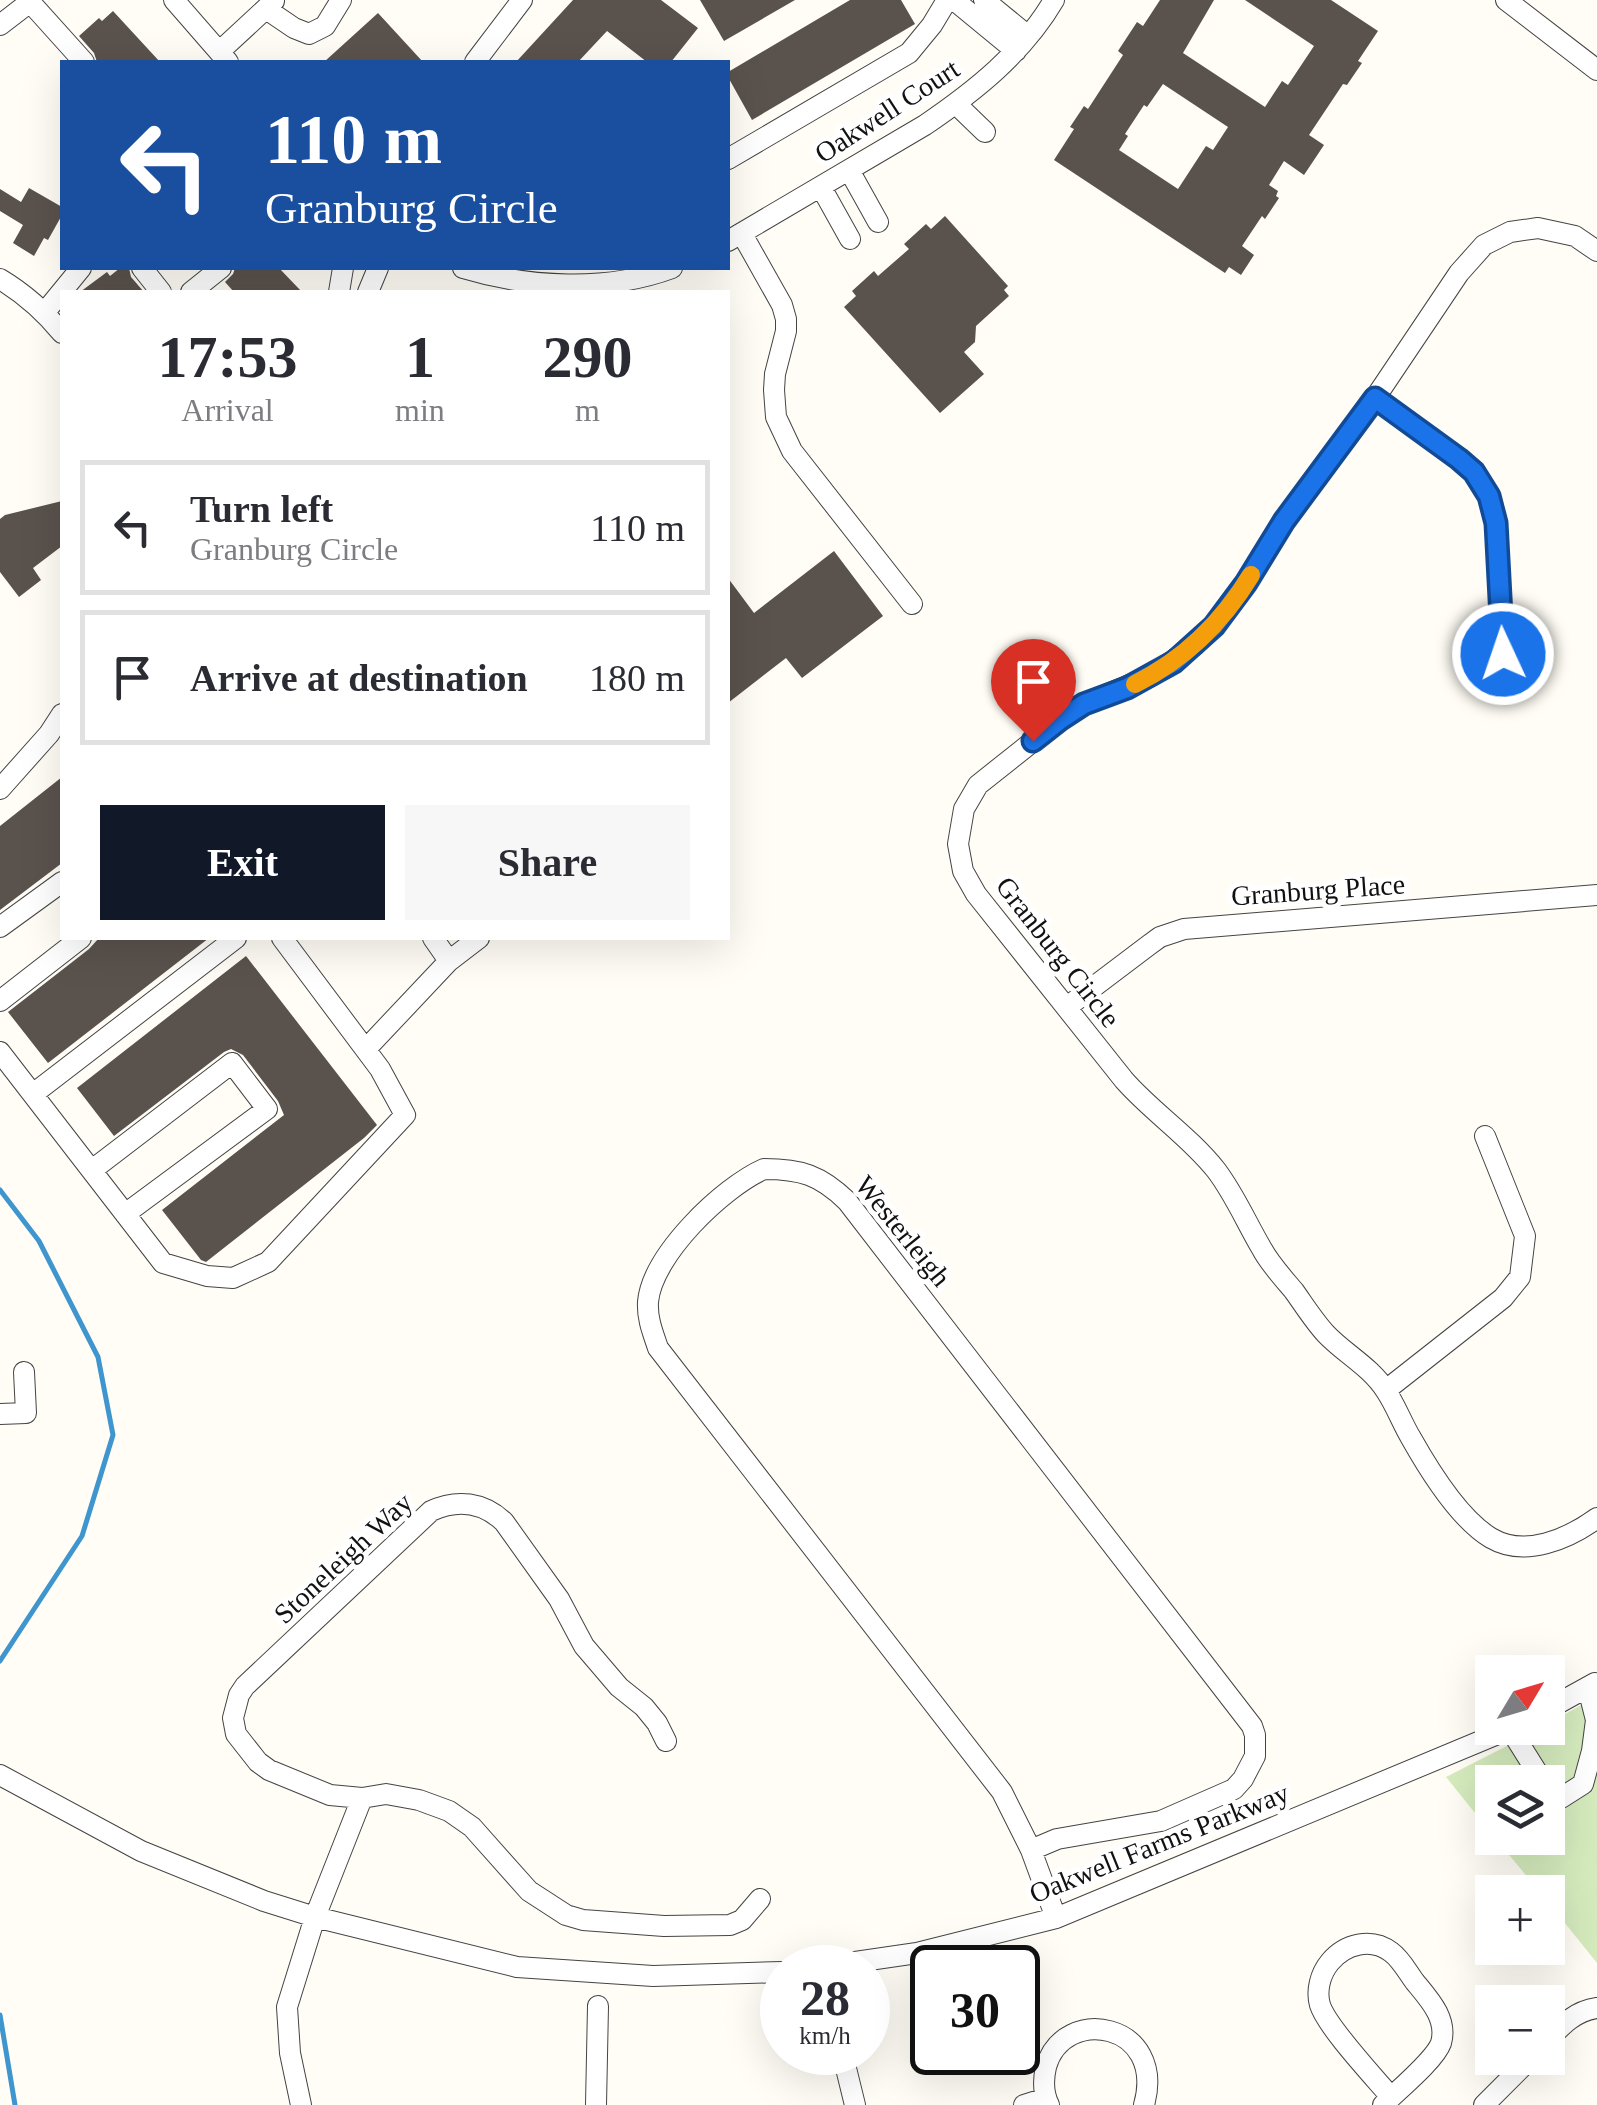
<!DOCTYPE html>
<html lang="en">
<head>
<meta charset="utf-8">
<style>
	body { margin:0; font-family:Georgia,serif; background:#f7f7f7; color:#2b2b33; height:100vh; display:flex; flex-direction:column; font-size:38px; white-space:nowrap }
	* { box-sizing:border-box; margin:0 }
	p { font-size:32px; color:#7c7c81 }
	.icon { flex:none; width:55px; height:55px; fill:none; stroke:currentColor; stroke-width:2; stroke-linecap:round; stroke-linejoin:round }
	.map { position:relative; flex:1; overflow:hidden }
	.side { position:absolute; left:60px; top:290px; width:670px; height:650px; display:flex; flex-direction:column; background:#fff; border-radius:0px; box-shadow:0 10px 40px #0002 }
	.side>* { flex:none }
	.top-card { position:absolute; left:60px; top:60px; width:670px; height:210px; border-radius:0px; box-shadow:0 10px 40px #0002; background:#1a4fa0; color:#fff; overflow:hidden }
	.needle { width:65px; rotate:52deg }
	.fabs { position:absolute; left:1475px; top:1655px; display:grid; gap:20px }
	.fabs a { display:grid; place-items:center; width:90px; height:90px; border-radius:0px; background:#fff; box-shadow:0 10px 40px #0002; font-size:50px }
	.speed { position:absolute; left:760px; top:1945px; display:flex; gap:20px; font-size:50px; font-weight:700; text-align:center }
	.speed>* { display:grid; place-content:center; width:130px; height:130px; border-radius:50%; background:#fff; box-shadow:0 10px 40px #0002; line-height:1 }
	.speed small { font-size:25px; font-weight:400 }
	.speed .limit { border:5px solid #111; border-radius:15px; background:#fff; color:#111 }
	.pin { position:absolute; display:grid; place-items:center; width:85px; height:85px; color:#fff; margin:-102px -42px; border-radius:50% 50% 50% 0; rotate:-45deg; box-shadow:0 0 10px #0007 }
	.pin .icon { rotate:45deg }
	.me { position:absolute; width:110px; margin:-55px; rotate:357deg; stroke-linejoin:round; filter:drop-shadow(0 0 8px #0008) }
	.turn { display:flex; align-items:center; gap:35px; height:210px; padding:0 40px; font-size:45px }
	.turn .icon { width:130px; height:130px; stroke-width:2.5 }
	.turn b { display:block; font-size:70px; line-height:85px }
	.eta { display:flex; justify-content:space-evenly; align-items:center; height:170px; text-align:center }
	.eta b { font-size:60px; font-weight:700; line-height:70px }
	.button { display:flex; gap:20px; margin-top:auto; padding:20px 40px }
	.button a { flex:1; height:115px; border-radius:0px; background:#111827; color:#fff; font-size:40px; font-weight:700; line-height:115px; text-align:center }
	.button a+a { background:#f7f7f7; color:#2b2b33 }
	ul { padding:0; list-style:none }
	li { display:flex; align-items:center; gap:30px; height:135px; margin:0 20px 15px; padding:0 20px; border:5px solid #e1e1e2; border-radius:0px }
	li div { flex:1 }
	li b { display:block; font-size:38px }
	li em { font-style:normal }
	.map>svg:first-child { display:block }
	.green { fill:#d5ebbd }
	.lines { fill:none; stroke-linecap:round; stroke-linejoin:round }
	.stream { stroke:#3f96cf; stroke-width:5 }
	.building { fill:#5a524d; fill-rule:evenodd }
	.minor-casing { stroke:#444; stroke-width:22 }
	.minor { stroke:#fff; stroke-width:20 }
	.route-casing { stroke:#114b97; stroke-width:25 }
	.route { stroke:#1a73e8; stroke-width:18 }
	.slow { stroke:#f59e0b; stroke-width:18 }
	.labels { text-anchor:middle; dominant-baseline:central; stroke-width:10; stroke-linejoin:round; paint-order:stroke }
	.street-label { font-size:28px; fill:#111; stroke:#fff }
</style>
</head>
<body>
<div class="map">
<svg width="1597" height="2105" viewBox="0 0 1597 2105">
	<rect width="100%" height="100%" fill="#fffdf5"/>
	<path class="green" d="M 1597,1696 L 1597,1963 L 1548,1902 L 1548,1892 L 1540,1892 L 1495,1838 L 1548,1838 L 1548,1782 L 1492,1782 L 1492,1834 L 1446,1777 L 1542,1728 L 1548,1728 L 1548,1724 Z"/>
	<g class="lines">
		<path class="stream" d="M 0,1190 L 39,1241 L 98,1357 L 113,1435 L 82,1536 L 0,1661
			M 0,2015 L 15,2105"/>
	</g>
	<path class="building" d="M 573,0 L 661,0 L 698,28 L 671,62 L 647,62 L 607,31 L 578,62 L 516,62 Z
		M 700,0 L 795,0 L 724,41 Z
		M 850,0 L 901,0 L 915,24 L 752,120 L 728,77 L 728,72 Z
		M 1160,0 L 1214,0 L 1183,53 L 1265,107 L 1282,81 L 1288,85 L 1314,46 L 1245,0 L 1331,0 L 1378,31 L 1358,61 L 1362,63 L 1347,85 L 1343,84 L 1309,135 L 1324,145 L 1304,175 L 1284,161 L 1269,185 L 1278,191 L 1276,196 L 1279,198 L 1265,219 L 1262,216 L 1242,246 L 1254,255 L 1241,275 L 1229,267 L 1225,273 L 1054,160 L 1074,129 L 1070,127 L 1084,106 L 1088,109 L 1123,55 L 1118,51 L 1137,22 L 1143,26 ZM 1163,84 L 1228,127 L 1213,150 L 1206,146 L 1178,189 L 1119,150 L 1128,136 L 1125,134 L 1144,105 L 1147,107 Z
		M 113,11 L 160,62 L 97,62 L 94,53 L 79,36 L 99,18 L 102,21 Z
		M 378,13 L 423,62 L 324,62 Z
		M 29,188 L 62,207 L 62,215 L 48,240 L 44,238 L 34,256 L 13,243 L 23,225 L 0,211 L 0,189 L 21,202 Z
		M 945,216 L 1008,286 L 1004,290 L 1009,296 L 976,326 L 975,342 L 964,352 L 984,374 L 940,413 L 844,307 L 856,296 L 852,291 L 874,271 L 878,276 L 909,249 L 904,244 L 926,224 L 931,229 Z
		M 120,268 L 129,268 L 131,277 L 144,292 L 80,292 L 107,272 L 110,276 Z
		M 235,268 L 279,268 L 302,292 L 234,292 L 225,282 L 233,274 Z
		M 62,501 L 62,546 L 33,568 L 41,580 L 19,597 L 0,572 L 0,519 L 5,515 Z
		M 834,551 L 883,616 L 802,678 L 786,658 L 728,703 L 728,578 L 754,613 Z
		M 62,777 L 62,863 L 0,910 L 0,826 Z
		M 99,938 L 209,938 L 48,1063 L 8,1012 L 89,949 Z
		M 246,956 L 377,1125 L 364,1138 L 206,1262 L 201,1260 L 162,1210 L 284,1115 L 278,1101 L 243,1055 L 231,1049 L 224,1052 L 114,1136 L 77,1088 Z"/>
	<g class="lines">
		<defs>
			<path id="minor" d="M 174,0 L 228,62
				M 954,0 L 1016,51
				M 984,0 L 1028,36
				M 1506,0 L 1597,70
				M 266,9 L 294,28 L 309,34 L 325,26 L 341,0
				M 0,25 L 30,2 L 84,62
				M 220,51 L 274,1
				M 475,62 L 522,0
				M 956,104 L 985,132
				M 728,159 L 909,53 L 932,25 L 947,0
				M 849,170 L 878,222
				M 821,187 L 850,239
				M 742,234 L 782,305 L 786,319 L 786,331 L 775,374 L 774,390 L 776,417 L 792,451 L 912,604
				M 728,241 L 925,125 C 975,91 1023,53 1054,0
				M 1597,251 L 1575,236 L 1538,228 L 1510,232 L 1484,245 L 1459,273 L 1375,398 L 1284,521 L 1246,583 L 1214,626 L 1195,645 L 1151,676 L 1084,704 L 1061,719 L 978,785 L 964,809 L 958,844 L 963,871 L 976,894 L 1124,1080 C 1152,1112 1189,1136 1216,1170 C 1235,1195 1246,1222 1262,1249 C 1270,1264 1283,1278 1294,1291 C 1304,1305 1314,1321 1326,1334 C 1345,1354 1371,1367 1386,1391 C 1396,1406 1402,1423 1411,1438 C 1429,1470 1459,1519 1491,1538 C 1525,1558 1568,1539 1597,1518
				M 142,268 L 161,292
				M 463,268 C 529,288 607,292 672,268
				M 0,279 C 25,294 44,311 62,333
				M 191,292 L 221,268
				M 339,292 L 343,268
				M 368,292 L 378,268
				M 45,312 L 81,268
				M 1375,398 L 1459,459 L 1473,472 L 1489,496 L 1496,523 L 1503,654
				M 0,789 L 49,734 L 62,714
				M 0,927 L 62,882
				M 449,961 L 479,938
				M 0,1001 L 81,938
				M 1067,1007 L 1149,945 L 1160,937 L 1184,929 L 1597,895
				M 366,1049 L 449,961 L 433,938
				M 0,1052 L 163,1263 L 207,1276 L 233,1278 L 268,1262 L 405,1115 L 380,1069 L 282,938
				M 33,1094 L 236,938
				M 764,1169 C 801,1169 820,1175 847,1201 L 1252,1726 L 1255,1735 L 1255,1756 L 1243,1779 L 1234,1789 L 1161,1821 L 1057,1839 L 1031,1850 L 1002,1792 L 658,1348 C 653,1333 647,1319 648,1302 C 652,1255 723,1187 764,1169 Z
				M 92,1170 L 232,1063 L 267,1109 L 125,1214
				M 1386,1390 L 1503,1298 L 1520,1277 L 1525,1236 L 1485,1136
				M 0,1414 L 26,1413 L 24,1372
				M 1548,1709 L 1595,1683
				M 1510,1729 L 1537,1772 L 1546,1782
				M 666,1741 L 657,1723 L 644,1707 L 619,1687 L 584,1646 L 559,1599 L 504,1522 C 483,1502 457,1499 431,1511 L 245,1686 L 239,1695 L 233,1718 L 236,1734 L 258,1762 L 269,1770 L 330,1795 L 362,1798 L 386,1794 L 419,1800 L 449,1811 L 472,1827 L 529,1891 L 566,1915 L 583,1920 L 664,1926 L 730,1925 L 742,1920 L 760,1899
				M 0,1775 L 141,1851 L 264,1901 L 315,1917 L 517,1967 L 653,1976 L 782,1972
				M 1548,1784 L 1561,1798 L 1583,1784 L 1592,1751 L 1596,1720 L 1588,1688
				M 1031,1850 L 1056,1918
				M 814,1968 L 917,1953 L 1056,1918 L 1512,1728
				M 1548,2040 C 1562,2025 1575,2011 1597,2008
				M 842,2052 L 855,2105
				M 301,2105 L 290,2053 L 287,2007 L 315,1917 L 362,1798
				M 596,2105 L 598,2006
				M 1024,2105 L 1046,2098
				M 1049,2105 C 1043,2093 1043,2080 1046,2067 C 1063,2004 1167,2022 1144,2105
				M 1383,2105 C 1397,2091 1435,2060 1441,2043 C 1448,2019 1429,1999 1415,1982 C 1408,1973 1401,1959 1391,1952 C 1371,1937 1345,1944 1330,1962 C 1320,1974 1316,1991 1320,2005 C 1327,2027 1374,2077 1391,2097
				M 1484,2105 L 1531,2058"/>
		</defs>
		<use href="#minor" class="minor-casing"/>
		<use href="#minor" class="minor"/>
	</g>
	<g class="lines">
		<defs>
			<path id="route" d="M 1033,741 L 1061,719 L 1084,704 L 1127,688 L 1174,662 L 1214,626 L 1246,583 L 1284,521 L 1375,398 L 1459,459 L 1474,472 L 1489,496 L 1496,523 L 1503,654"/>
		</defs>
		<use href="#route" class="route-casing"/>
		<use href="#route" class="route"/>
		<path class="slow" d="M 1135,684 C 1185,659 1222,623 1251,575"/>
	</g>
	<g class="labels">
		<g class="street-label">
			<text transform="translate(887 111) rotate(-33)">Oakwell Court</text>
			<text transform="translate(1318 890) rotate(-4)">Granburg Place</text>
			<text transform="translate(1058 952) rotate(52)">Granburg Circle</text>
			<text transform="translate(903 1231) rotate(51)">Westerleigh</text>
			<text transform="translate(343 1558) rotate(-43)">Stoneleigh Way</text>
			<text transform="translate(1159 1843) rotate(-22)">Oakwell Farms Parkway</text>
		</g>
	</g>
</svg>
<div class="fabs">
<a><svg class="needle" viewBox="-14 -14 28 28"><path d="M0-13l5 13h-10z" fill="#e53935"/><path d="M0 13l5-13h-10z" fill="#7c7c81"/></svg></a>
<a><svg class="icon" aria-label="layers" viewBox="0 0 24 24"><path d="M12 4l9 5-9 5-9-5zM3 14l9 5 9-5"/></svg></a>
<a>+</a>
<a>−</a>
</div>
<div class="speed"><div>28<small>km/h</small></div><div class="limit">30</div></div>
<div class="pin" style="left:1033px;top:741px;background:#d93025"><svg class="icon" aria-label="arrive" viewBox="0 0 24 24"><path d="M6 21V4h12l-3 4 3 4H6"/></svg></div>
<svg class="me" style="left:1503px;top:654px" viewBox="-20 -20 40 40"><circle r="17" fill="#1a73e8" stroke="#fff" stroke-width="3"/><path d="M0-11L8 9 0 5-8 9z" fill="#fff"/></svg>
<div class="top-card">
<div class="turn"><svg class="icon" aria-label="left" viewBox="0 0 24 24"><path d="M17 20v-9H6M10 6l-5 5 5 5"/></svg><div><b>110 m</b>Granburg Circle</div></div>
</div>
<section class="side">
<div class="eta">
<div><b>17:53</b><p>Arrival</p></div>
<div><b>1</b><p>min</p></div>
<div><b>290</b><p>m</p></div>
</div>
<ul>
<li><svg class="icon" aria-label="left" viewBox="0 0 24 24"><path d="M17 20v-9H6M10 6l-5 5 5 5"/></svg><div><b>Turn left</b><p>Granburg Circle</p></div><em>110 m</em></li>
<li><svg class="icon" aria-label="arrive" viewBox="0 0 24 24"><path d="M6 21V4h12l-3 4 3 4H6"/></svg><div><b>Arrive at destination</b></div><em>180 m</em></li>
</ul>
<div class="button"><a>Exit</a><a>Share</a></div>
</section>
</div>
</body>
</html>
